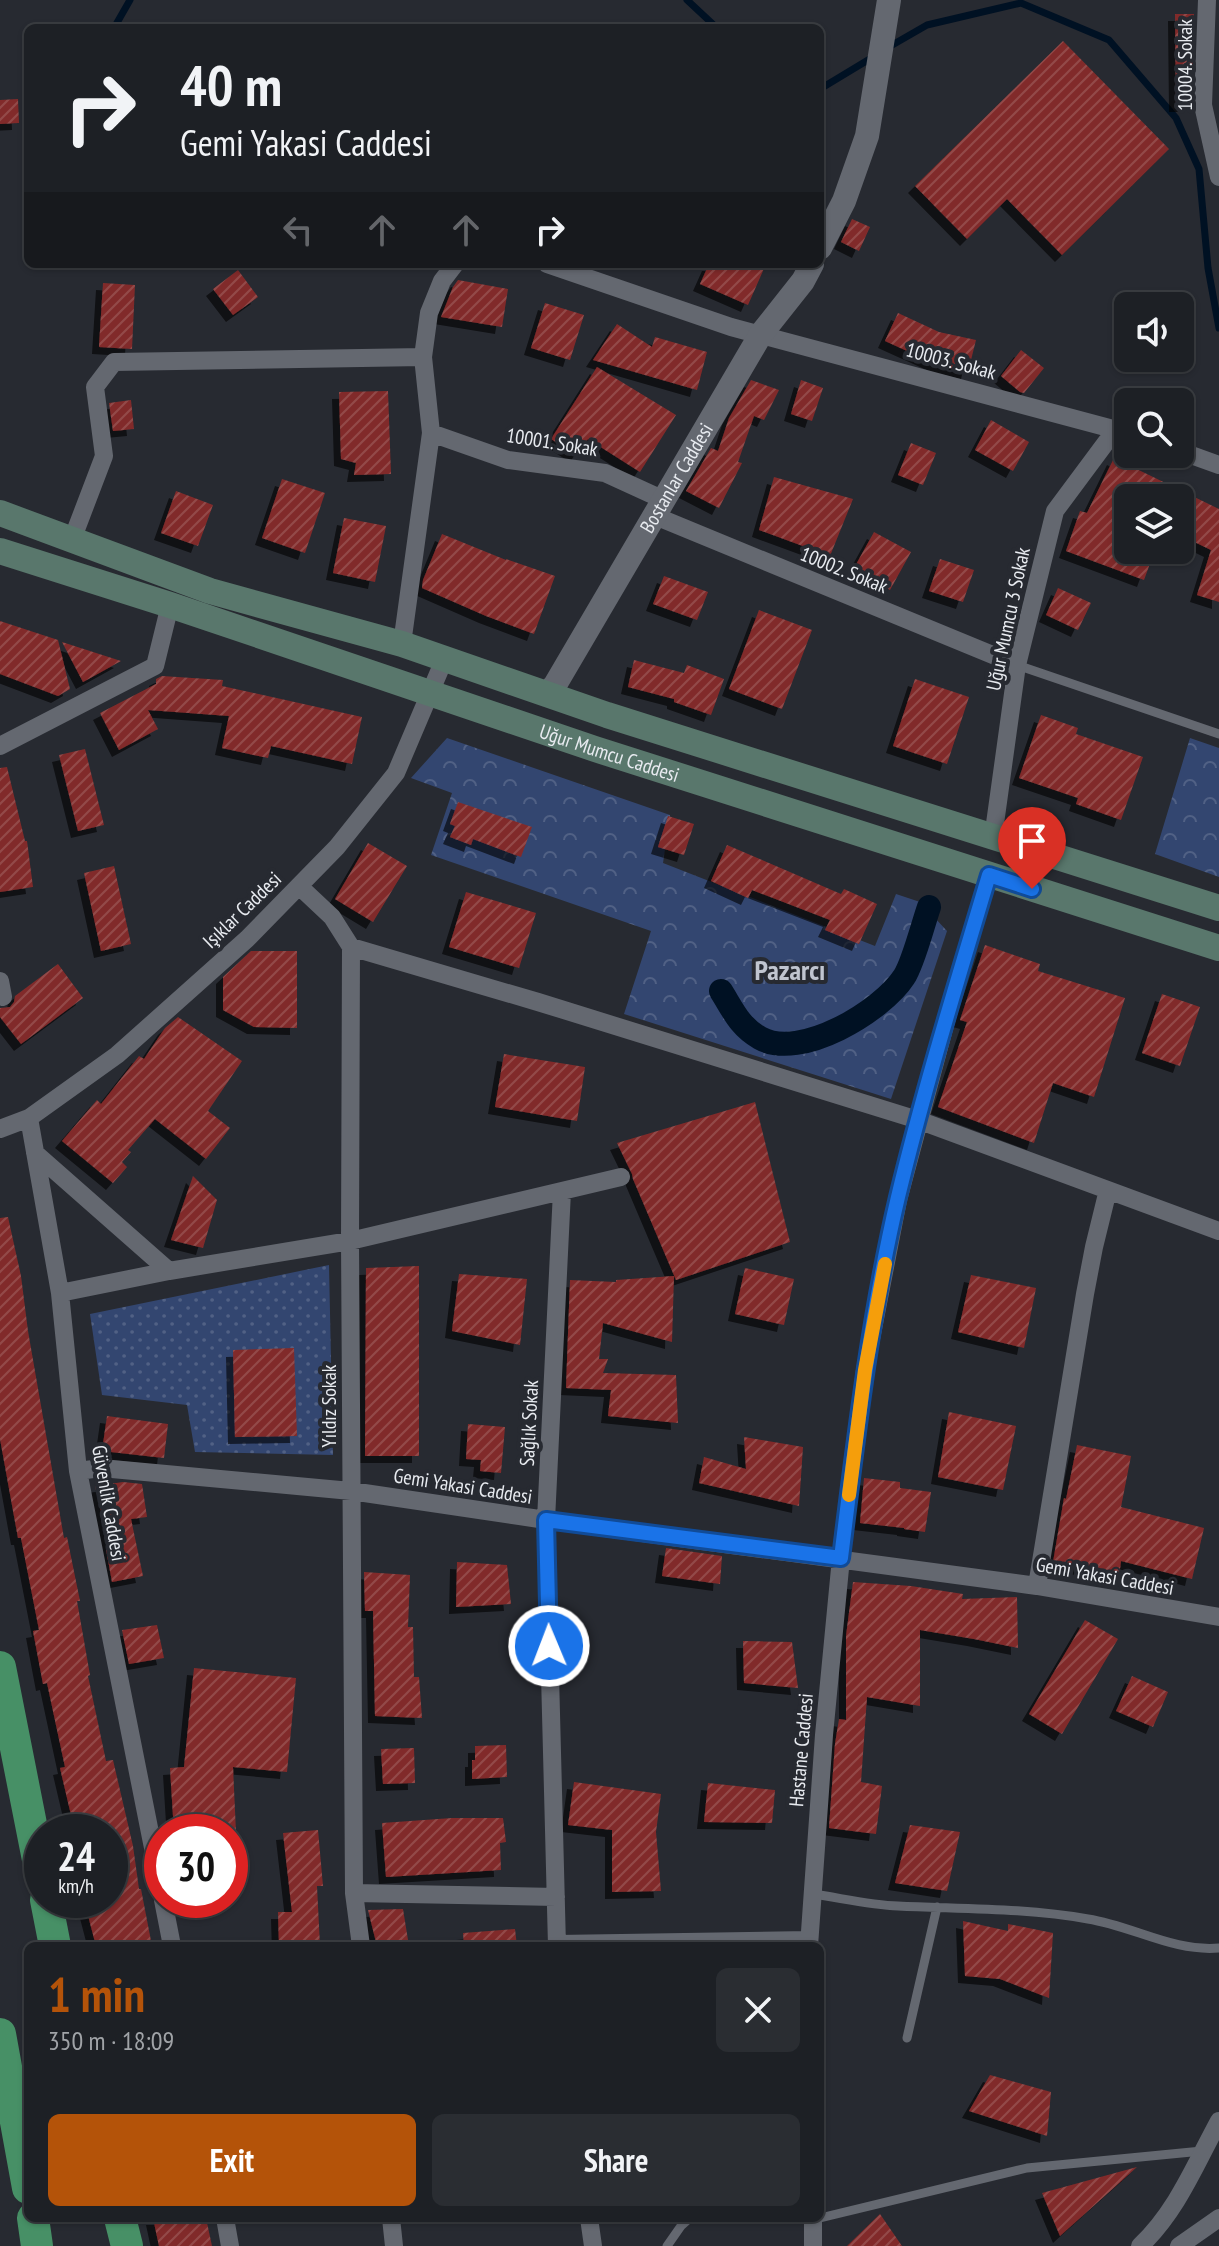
<!DOCTYPE html>
<html lang="en">
<head>
<meta charset="utf-8">
<style>
	body { margin:0; font-family:"PT Sans Narrow",sans-serif; background:#2a2d32; color:#f1f3f6; height:100vh; display:flex; flex-direction:column; font-size:30px; white-space:nowrap }
	* { box-sizing:border-box; margin:0 }
	p { font-size:26px; color:#a0a3a7 }
	.icon { flex:none; width:44px; height:44px; fill:none; stroke:currentColor; stroke-width:2; stroke-linecap:round; stroke-linejoin:round }
	.map { position:relative; flex:1; overflow:hidden }
	.drawer { position:absolute; left:24px; top:1942px; width:800px; height:280px; display:flex; flex-direction:column; background:#1d2025; border-radius:12px; box-shadow:0 2px 6px #0004,0 0 0 2px #3b3e42 }
	.drawer>* { flex:none }
	.guide { position:absolute; left:24px; top:24px; width:800px; height:244px; border-radius:12px; box-shadow:0 2px 6px #0004,0 0 0 2px #3b3e42; background:#1d2025; color:#f1f3f6; overflow:hidden }
	.controls { position:absolute; left:1114px; top:292px; display:grid; gap:16px }
	.controls a { display:grid; place-items:center; width:80px; height:80px; border-radius:12px; background:#1d2025; box-shadow:0 2px 6px #0004,0 0 0 2px #3b3e42; font-size:40px }
	.speed { position:absolute; left:24px; top:1814px; display:flex; gap:16px; font-size:40px; font-weight:700; text-align:center }
	.speed>* { display:grid; place-content:center; width:104px; height:104px; border-radius:50%; background:#1d2025; box-shadow:0 2px 6px #0004,0 0 0 2px #3b3e42; line-height:1 }
	.speed small { font-size:20px; font-weight:400 }
	.speed .limit { border:12px solid #d22; background:#fff; color:#111 }
	.pin { position:absolute; display:grid; place-items:center; width:68px; height:68px; color:#fff; margin:-82px -34px; border-radius:50% 50% 50% 0; rotate:-45deg; box-shadow:0 0 8px #0007 }
	.pin .icon { rotate:45deg }
	.me { position:absolute; width:88px; margin:-44px; rotate:359deg; stroke-linejoin:round; filter:drop-shadow(0 0 6px #0008) }
	.turn { display:flex; align-items:center; gap:28px; height:168px; padding:0 24px; font-size:36px }
	.turn .icon { width:104px; height:104px; stroke-width:2.5 }
	.turn b { display:block; font-size:56px; line-height:68px }
	.lanes { display:flex; align-items:center; height:76px; padding:0 24px; background:#0003; justify-content:center; gap:40px; direction:ltr }
	.lanes .off { opacity:.35 }
	.round { display:grid; place-items:center; flex:none; width:84px; height:84px; border-radius:12px; background:#2a2d32 }
	.head { display:flex; align-items:center; justify-content:space-between; height:136px; padding:0 24px }
	h1 { font-size:48px; font-weight:800; line-height:60px; color:#b45309 }
	.primary-button { display:flex; gap:16px; margin-top:auto; padding:16px 24px }
	.primary-button a { flex:1; height:92px; border-radius:12px; background:#b45309; color:#fff; font-size:32px; font-weight:800; line-height:92px; text-align:center }
	.primary-button a+a { background:#2a2d32; color:#f1f3f6 }
	.map>svg:first-child { display:block }
	.grass { fill:url(#grass-dots) }
	.forest { fill:url(#forest-crowns) }
	.lines { fill:none; stroke-linecap:round; stroke-linejoin:round }
	.stream { stroke:#001123; stroke-width:7 }
	.canal { stroke:#001123; stroke-width:24 }
	.building { fill:url(#building-hatch); filter:url(#shadow) }
	.service { stroke:#646870; stroke-width:9 }
	.minor { stroke:#646870; stroke-width:18 }
	.tertiary { stroke:#646870; stroke-width:24 }
	.secondary { stroke:#59776c; stroke-width:26 }
	.trunk { stroke:#479066; stroke-width:32 }
	.route-casing { stroke:#114b97; stroke-width:20 }
	.route { stroke:#1a73e8; stroke-width:14 }
	.slow { stroke:#f59e0b; stroke-width:14 }
	.labels { text-anchor:middle; dominant-baseline:central; stroke-width:8; stroke-linejoin:round; paint-order:stroke }
	.street-label { font-size:20px; fill:#e8ebf0; stroke:#272a31 }
	.district-label { font-size:28px; font-weight:bold; fill:#c0c5cf; stroke:#272a31 }
</style>
</head>
<body>
<div class="map">
<svg width="1219" height="2246" viewBox="0 0 1219 2246">
	<defs>
		<pattern id="grass-dots" width="8" height="8" patternUnits="userSpaceOnUse" patternTransform="scale(2)"><rect width="8" height="8" fill="#334670"/><path d="M2 2h.1M6 6h.1" fill="none" stroke="#516185" stroke-width="1.8" stroke-linecap="round"/></pattern>
		<pattern id="forest-crowns" width="20" height="18" patternUnits="userSpaceOnUse" patternTransform="scale(2)"><rect width="20" height="18" fill="#334670"/><path d="M2 6a3 3 0 1 1 6 0M12 15a3 3 0 1 1 6 0" fill="none" stroke="#516185"/></pattern>
		<pattern id="building-hatch" width="6" height="6" patternUnits="userSpaceOnUse" patternTransform="scale(2)"><rect width="6" height="6" fill="#812b2a"/><path d="M-1 1l2-2M0 6l6-6M5 7l2-2" fill="none" stroke="#934a49"/></pattern>
		<filter id="shadow"><feDropShadow dx="-7" dy="7" stdDeviation="0" flood-color="#0009"/></filter>
	</defs>
	<rect width="100%" height="100%" fill="#272a31"/>
	<path class="grass" d="M 329,1265 L 333,1455 L 195,1452 L 187,1405 L 102,1395 L 90,1314 Z"/>
	<path class="forest" d="M 447,738 L 670,815 L 663,863 L 875,946 L 896,894 L 920,902 L 947,931 L 891,1099 L 624,1014 L 651,931 L 431,855 L 452,793 L 411,778 Z
		M 1190,738 L 1219,748 L 1219,877 L 1155,854 Z"/>
	<g class="lines">
		<path class="stream" d="M 687,0 L 717,28
			M 114,28 L 130,0
			M 887,48 L 927,25 L 1021,3 L 1109,40 L 1176,118 L 1199,169 L 1208,268 L 1219,328
			M 820,89 L 873,57"/>
		<path class="canal" d="M 721,991 C 733,1010 739,1026 760,1038 C 800,1061 882,1011 904,977 C 913,964 923,924 929,907"/>
	</g>
	<path class="building" d="M 1175,14 L 1194,14 L 1191,105 L 1176,105 Z
		M 1063,41 L 1169,149 L 1062,255 L 1007,199 L 967,239 L 915,186 Z
		M 18,99 L 19,123 L 0,124 L 0,100 Z
		M 852,219 L 870,227 L 859,251 L 841,242 Z
		M 709,264 L 766,264 L 748,305 L 700,284 Z
		M 238,270 L 258,297 L 233,315 L 213,289 Z
		M 458,280 L 508,289 L 502,327 L 441,317 L 453,287 Z
		M 103,283 L 135,285 L 132,349 L 99,347 Z
		M 545,303 L 584,315 L 570,360 L 531,348 Z
		M 898,313 L 939,332 L 976,340 L 968,372 L 938,365 L 885,341 Z
		M 617,324 L 652,347 L 655,337 L 707,352 L 697,390 L 593,360 Z
		M 1021,350 L 1044,368 L 1024,393 L 1020,392 L 1001,376 Z
		M 597,367 L 676,415 L 640,472 L 588,439 L 577,455 L 551,439 Z
		M 751,380 L 779,390 L 764,420 L 754,416 L 738,462 L 742,463 L 719,508 L 686,491 L 711,448 L 718,451 L 729,418 Z
		M 801,380 L 823,388 L 812,421 L 791,414 Z
		M 388,391 L 391,474 L 354,475 L 356,463 L 341,459 L 339,392 Z
		M 131,400 L 134,429 L 113,431 L 109,403 Z
		M 991,420 L 1029,442 L 1013,471 L 975,450 Z
		M 911,443 L 936,453 L 923,485 L 898,475 Z
		M 1114,458 L 1219,509 L 1219,602 L 1197,595 L 1211,550 L 1180,535 L 1180,498 L 1128,498 L 1128,550 L 1155,550 L 1144,580 L 1066,551 L 1080,511 L 1087,513 Z
		M 774,477 L 853,499 L 830,556 L 759,530 Z
		M 282,479 L 325,493 L 305,553 L 262,538 Z
		M 176,491 L 213,505 L 198,546 L 161,533 Z
		M 344,518 L 386,526 L 375,582 L 333,573 Z
		M 874,532 L 911,552 L 890,590 L 853,570 Z
		M 442,534 L 506,560 L 506,559 L 555,576 L 534,634 L 486,616 L 422,588 L 423,580 Z
		M 940,559 L 974,570 L 963,602 L 929,591 Z
		M 664,576 L 708,592 L 697,620 L 653,604 Z
		M 1058,588 L 1091,603 L 1078,630 L 1046,615 Z
		M 759,610 L 812,630 L 782,709 L 729,689 Z
		M 0,621 L 58,640 L 70,689 L 58,696 L 0,674 Z
		M 62,642 L 121,661 L 83,682 Z
		M 634,660 L 684,673 L 687,665 L 724,679 L 711,715 L 674,702 L 674,699 L 628,687 Z
		M 162,676 L 223,680 L 222,686 L 362,717 L 352,764 L 271,746 L 268,758 L 222,748 L 229,716 L 148,710 L 158,729 L 119,750 L 100,713 L 156,684 L 156,679 Z
		M 915,679 L 969,697 L 947,764 L 893,746 Z
		M 1041,715 L 1078,728 L 1076,734 L 1143,757 L 1121,820 L 1076,804 L 1078,798 L 1019,778 Z
		M 85,749 L 104,825 L 78,831 L 59,755 Z
		M 7,767 L 25,841 L 27,841 L 33,887 L 0,892 L 0,768 Z
		M 458,802 L 532,827 L 521,857 L 473,839 L 471,845 L 450,837 L 455,826 L 450,824 Z
		M 668,816 L 694,824 L 684,855 L 658,847 Z
		M 368,843 L 407,866 L 373,922 L 335,899 Z
		M 727,845 L 841,894 L 844,889 L 877,904 L 859,944 L 825,930 L 830,920 L 752,890 L 748,898 L 711,881 Z
		M 114,866 L 131,944 L 101,951 L 84,873 Z
		M 466,892 L 536,913 L 519,968 L 449,947 Z
		M 985,945 L 1040,964 L 1038,971 L 1125,998 L 1094,1097 L 1053,1083 L 1034,1143 L 938,1107 L 967,1022 L 960,1020 Z
		M 251,951 L 297,951 L 297,1028 L 254,1027 L 223,1010 L 223,977 Z
		M 58,964 L 83,998 L 21,1044 L 0,1017 L 0,1008 L 10,1007 L 14,1002 L 15,996 Z
		M 1162,994 L 1200,1007 L 1180,1066 L 1142,1053 Z
		M 178,1017 L 242,1061 L 208,1111 L 230,1128 L 206,1159 L 155,1119 L 128,1150 L 131,1152 L 122,1162 L 127,1167 L 113,1183 L 62,1141 L 97,1100 L 101,1104 L 139,1056 L 144,1059 L 165,1028 Z
		M 504,1054 L 585,1067 L 577,1121 L 495,1107 Z
		M 755,1102 L 790,1242 L 676,1280 L 633,1179 L 632,1174 L 617,1143 Z
		M 193,1176 L 217,1200 L 203,1248 L 171,1240 Z
		M 8,1217 L 21,1276 L 28,1331 L 64,1538 L 67,1537 L 80,1601 L 77,1601 L 90,1675 L 88,1676 L 106,1761 L 113,1760 L 133,1846 L 139,1889 L 141,1889 L 152,1946 L 96,1946 L 84,1900 L 110,1900 L 110,1832 L 75,1832 L 60,1768 L 65,1767 L 47,1683 L 43,1684 L 33,1631 L 39,1630 L 21,1538 L 18,1538 L 0,1439 L 0,1218 Z
		M 419,1266 L 419,1456 L 365,1456 L 366,1268 Z
		M 745,1268 L 794,1279 L 784,1325 L 735,1314 Z
		M 459,1274 L 527,1279 L 520,1345 L 452,1331 Z
		M 971,1275 L 1036,1288 L 1024,1348 L 958,1332 Z
		M 674,1276 L 672,1342 L 603,1323 L 599,1359 L 608,1359 L 603,1373 L 676,1375 L 678,1423 L 608,1416 L 611,1390 L 566,1388 L 570,1280 L 616,1282 L 616,1280 Z
		M 294,1348 L 297,1436 L 235,1437 L 233,1350 Z
		M 949,1412 L 1016,1426 L 1003,1490 L 938,1477 Z
		M 107,1416 L 168,1424 L 164,1458 L 102,1451 Z
		M 468,1424 L 505,1427 L 501,1473 L 480,1471 L 481,1460 L 466,1459 Z
		M 744,1437 L 803,1447 L 799,1506 L 699,1483 L 704,1457 L 746,1469 Z
		M 1077,1445 L 1131,1456 L 1121,1507 L 1204,1528 L 1192,1579 L 1121,1561 L 1119,1576 L 1053,1562 L 1064,1498 L 1066,1499 Z
		M 864,1478 L 900,1482 L 900,1488 L 931,1492 L 925,1532 L 904,1529 L 904,1528 L 860,1523 Z
		M 123,1482 L 142,1484 L 147,1517 L 131,1519 L 143,1576 L 112,1582 L 106,1549 L 110,1548 L 95,1486 Z
		M 666,1548 L 722,1556 L 720,1584 L 662,1576 Z
		M 457,1562 L 507,1565 L 511,1604 L 456,1607 Z
		M 364,1572 L 410,1575 L 408,1627 L 413,1627 L 414,1677 L 419,1677 L 422,1718 L 375,1716 L 373,1611 L 365,1611 Z
		M 853,1582 L 911,1586 L 963,1594 L 962,1599 L 1017,1597 L 1018,1648 L 974,1639 L 920,1630 L 920,1706 L 867,1697 L 861,1782 L 882,1786 L 876,1834 L 829,1828 L 835,1744 L 839,1719 L 846,1720 L 846,1636 Z
		M 1085,1620 L 1118,1639 L 1062,1734 L 1029,1714 Z
		M 157,1625 L 164,1658 L 129,1664 L 122,1630 Z
		M 743,1641 L 792,1642 L 798,1688 L 744,1683 Z
		M 194,1668 L 296,1678 L 287,1772 L 233,1767 L 236,1832 L 174,1832 L 170,1768 L 184,1767 Z
		M 1132,1676 L 1168,1692 L 1153,1727 L 1116,1711 Z
		M 506,1745 L 507,1777 L 472,1779 L 472,1760 L 475,1760 L 475,1746 Z
		M 414,1748 L 415,1783 L 383,1784 L 381,1749 Z
		M 574,1782 L 661,1794 L 656,1832 L 661,1891 L 612,1892 L 612,1830 L 568,1825 Z
		M 708,1783 L 775,1790 L 772,1823 L 704,1822 Z
		M 503,1818 L 506,1842 L 500,1843 L 501,1870 L 386,1877 L 382,1823 L 452,1818 Z
		M 910,1825 L 960,1832 L 947,1891 L 895,1883 Z
		M 318,1830 L 323,1886 L 317,1886 L 320,1946 L 279,1946 L 278,1912 L 292,1912 L 283,1833 Z
		M 403,1909 L 408,1940 L 393,1946 L 377,1946 L 368,1910 Z
		M 963,1921 L 1008,1931 L 1008,1924 L 1053,1933 L 1049,1998 L 1000,1979 L 965,1976 Z
		M 515,1929 L 517,1946 L 464,1946 L 463,1933 Z
		M 990,2075 L 1051,2092 L 1047,2136 L 969,2111 Z
		M 1137,2167 L 1060,2236 L 1042,2193 Z
		M 880,2214 L 902,2246 L 847,2246 Z
		M 153,2218 L 206,2218 L 212,2246 L 159,2246 Z"/>
	<g class="lines">
		<path class="service" d="M 1017,665 L 1219,734
			M 813,1894 C 841,1898 870,1905 898,1906 C 961,1909 1026,1908 1088,1919 C 1133,1926 1173,1952 1219,1948
			M 907,2038 L 937,1907
			M 820,2218 L 1027,2168 L 1202,2151
			M 667,2246 L 681,2226 L 690,2218"/>
		<path class="minor" d="M 1207,0 L 1203,105 L 1219,177
			M 547,264 L 731,327 L 1128,433
			M 431,433 L 508,460 L 605,473 L 664,500
			M 1180,451 L 1219,465
			M 655,516 L 1017,665
			M 72,540 L 104,456 L 95,387 L 114,362 L 423,357
			M 402,644 L 431,433 L 423,357 L 429,313 L 442,281 L 455,264
			M 0,746 L 155,666 L 170,605
			M 993,838 L 1017,665 L 1055,511 L 1116,429
			M 299,886 L 332,917 L 351,947 L 350,1241 L 354,1893 L 361,1946
			M 351,947 L 538,1002 L 918,1120 L 1219,1231
			M 0,981 L 3,997
			M 29,1118 L 60,1293 L 78,1471 L 162,1893
			M 0,1129 L 29,1118 L 117,1055 L 247,939 L 337,847 L 396,773 L 444,660
			M 35,1153 L 169,1271
			M 60,1293 L 169,1271 L 350,1241 L 621,1177
			M 78,1471 L 101,1468 L 351,1491 L 546,1520 L 1037,1586 L 1219,1617
			M 1037,1586 L 1085,1294 L 1094,1247 L 1108,1190
			M 354,1893 L 556,1897
			M 163,1900 L 172,1946
			M 557,1944 L 809,1940
			M 557,1946 L 546,1520 L 562,1191
			M 809,1946 L 824,1735 L 841,1558 L 865,1370 L 898,1200 L 952,999 L 989,875
			M 225,2218 L 230,2246
			M 391,2218 L 394,2246
			M 589,2218 L 593,2246
			M 813,2218 L 813,2246
			M 1140,2246 C 1177,2211 1195,2165 1219,2121
			M 1179,2246 L 1219,2218"/>
		<g class="tertiary">
			<path d="M 820,248 L 844,201 L 867,136 L 889,0"/>
			<path id="s1" d="M 547,694 L 555,685 L 761,334 L 803,281 L 812,264"/>
		</g>
		<g class="secondary">
			<path d="M 0,513 L 210,591 L 402,644 L 607,715 L 1219,908"/>
			<path id="s2" d="M 0,551 L 170,605 L 595,749 L 1219,948"/>
		</g>
		<path class="trunk" d="M 0,1667 L 42,1880
			M 46,1900 L 55,1946
			M 0,2034 L 28,2188
			M 33,2218 L 37,2246
			M 120,2218 L 127,2246"/>
	</g>
	<g class="lines">
		<defs>
			<path id="route" d="M 549,1646 L 546,1520 L 841,1558 C 856,1437 870,1316 898,1197 C 924,1089 957,982 989,875 L 1032,889"/>
		</defs>
		<use href="#route" class="route-casing"/>
		<use href="#route" class="route"/>
		<path class="slow" d="M 849,1495 L 865,1370 L 885,1264"/>
	</g>
	<g class="labels">
		<g class="street-label">
			<text transform="translate(1185 65) rotate(-90)">10004. Sokak</text>
			<text transform="translate(951 361) rotate(15)">10003. Sokak</text>
			<text transform="translate(552 442) rotate(9)">10001. Sokak</text>
			<text stroke="none"><textPath href="#s1" startOffset="252">Bostanlar Caddesi</textPath></text>
			<text transform="translate(844 570) rotate(22)">10002. Sokak</text>
			<text transform="translate(1008 619) rotate(-78)">Uğur Mumcu 3 Sokak</text>
			<text stroke="none"><textPath href="#s2" startOffset="642">Uğur Mumcu Caddesi</textPath></text>
			<text transform="translate(242 910) rotate(-44)">Işıklar Caddesi</text>
			<text transform="translate(329 1406) rotate(-90)">Yıldız Sokak</text>
			<text transform="translate(529 1423) rotate(-87)">Sağlık Sokak</text>
			<text transform="translate(463 1486) rotate(9)">Gemi Yakasi Caddesi</text>
			<text transform="translate(109 1503) rotate(80)">Güvenlik Caddesi</text>
			<text transform="translate(1105 1576) rotate(10)">Gemi Yakasi Caddesi</text>
			<text transform="translate(801 1750) rotate(-85)">Hastane Caddesi</text>
		</g>
		<g class="district-label">
			<text x="790" y="969">Pazarcı</text>
		</g>
	</g>
</svg>
<div class="controls">
<a><svg class="icon" aria-label="sound" viewBox="0 0 24 24"><path d="M4 9h4l5-4v14l-5-4H4zM17 9q2 3 0 6"/></svg></a>
<a><svg class="icon" aria-label="search" viewBox="0 0 24 24"><circle cx="10" cy="10" r="6"/><path d="M15 15l6 6"/></svg></a>
<a><svg class="icon" aria-label="layers" viewBox="0 0 24 24"><path d="M12 4l9 5-9 5-9-5zM3 14l9 5 9-5"/></svg></a>
</div>
<div class="speed"><div>24<small>km/h</small></div><div class="limit">30</div></div>
<div class="pin" style="left:1032px;top:889px;background:#d93025"><svg class="icon" aria-label="arrive" viewBox="0 0 24 24"><path d="M6 21V4h12l-3 4 3 4H6"/></svg></div>
<svg class="me" style="left:549px;top:1646px" viewBox="-20 -20 40 40"><circle r="17" fill="#1a73e8" stroke="#fff" stroke-width="3"/><path d="M0-11L8 9 0 5-8 9z" fill="#fff"/></svg>
<div class="guide">
<div class="turn"><svg class="icon" aria-label="right" viewBox="0 0 24 24"><path d="M7 20v-9h11M14 6l5 5-5 5"/></svg><div><b>40 m</b>Gemi Yakasi Caddesi</div></div>
<div class="lanes"><svg class="icon off" aria-label="left" viewBox="0 0 24 24"><path d="M17 20v-9H6M10 6l-5 5 5 5"/></svg><svg class="icon off" aria-label="ahead" viewBox="0 0 24 24"><path d="M12 20V5M6 11l6-6 6 6"/></svg><svg class="icon off" aria-label="ahead" viewBox="0 0 24 24"><path d="M12 20V5M6 11l6-6 6 6"/></svg><svg class="icon" aria-label="right" viewBox="0 0 24 24"><path d="M7 20v-9h11M14 6l5 5-5 5"/></svg></div>
</div>
<section class="drawer">
<div class="head"><div><h1>1 min</h1><p>350 m · 18:09</p></div><a class="round"><svg class="icon" aria-label="close" viewBox="0 0 24 24"><path d="M6 6l12 12M18 6L6 18"/></svg></a></div>
<div class="primary-button"><a>Exit</a><a>Share</a></div>
</section>
</div>
</body>
</html>
